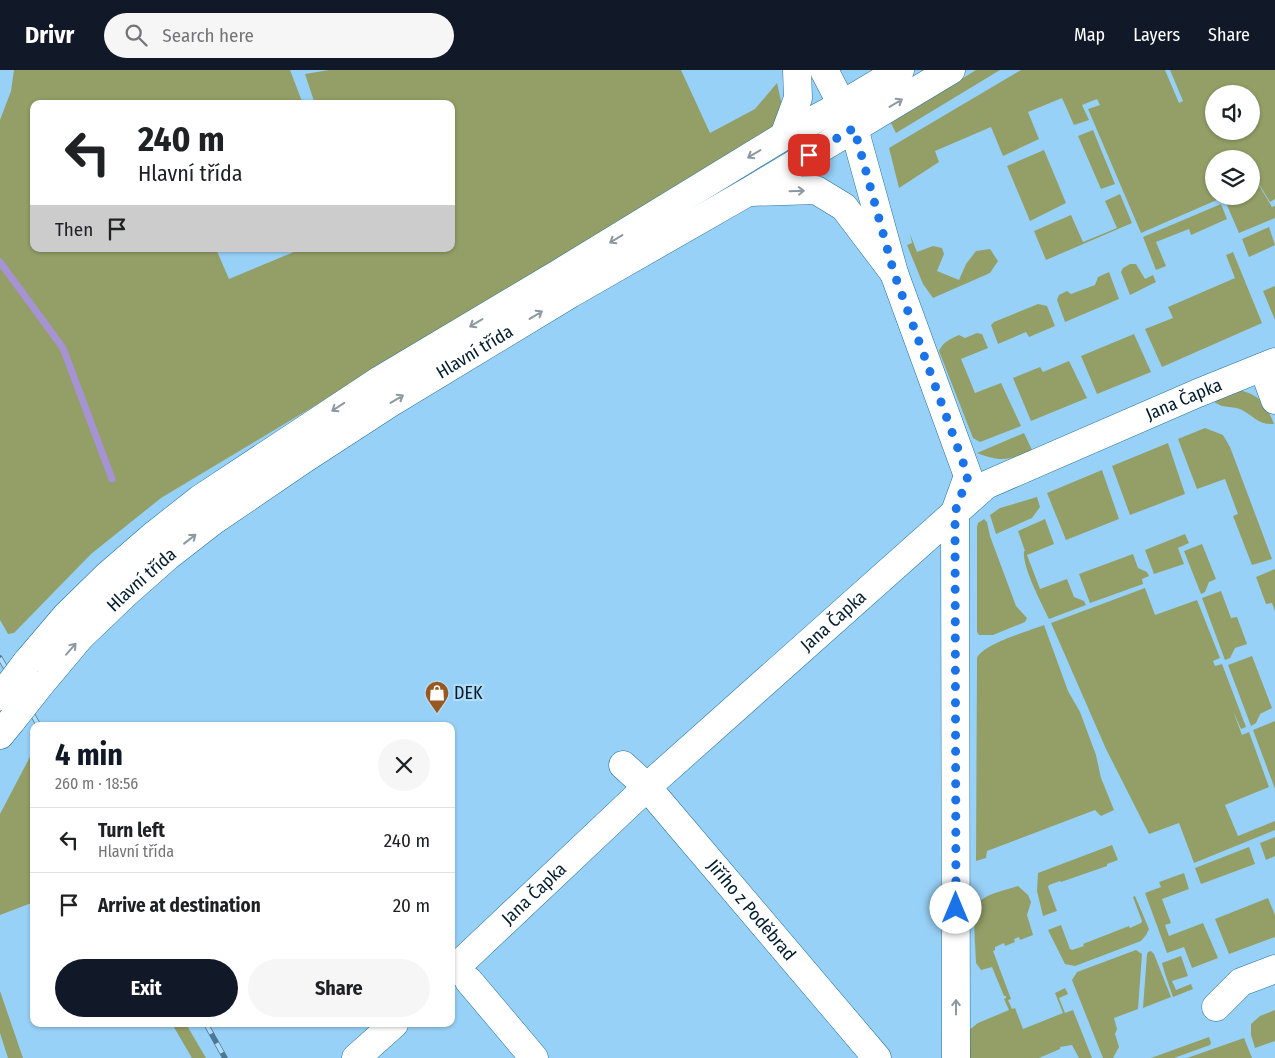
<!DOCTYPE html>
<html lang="en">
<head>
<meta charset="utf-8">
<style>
	body { margin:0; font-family:"Fira Sans Condensed",sans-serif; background:#f6f6f6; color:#202124; height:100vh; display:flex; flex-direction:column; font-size:19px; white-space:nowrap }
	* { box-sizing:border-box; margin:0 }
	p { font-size:16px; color:#757577 }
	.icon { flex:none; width:28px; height:28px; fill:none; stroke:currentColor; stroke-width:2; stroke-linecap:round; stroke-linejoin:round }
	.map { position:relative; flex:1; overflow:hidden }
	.drawer { position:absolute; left:30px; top:652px; width:425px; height:305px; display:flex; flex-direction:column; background:#fff; border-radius:10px; box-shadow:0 1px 4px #0004 }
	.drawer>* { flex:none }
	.guide { position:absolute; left:30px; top:30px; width:425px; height:152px; border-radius:10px; box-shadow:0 1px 4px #0004; background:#fff; color:#202124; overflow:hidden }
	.tools { position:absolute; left:1205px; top:15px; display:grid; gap:10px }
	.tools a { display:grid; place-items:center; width:55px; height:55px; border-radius:50%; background:#fff; box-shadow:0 1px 4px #0004; font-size:25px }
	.pin { position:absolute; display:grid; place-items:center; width:42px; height:42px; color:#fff; margin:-21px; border-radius:10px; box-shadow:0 2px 8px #0006 }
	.me { position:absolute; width:55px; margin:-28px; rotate:0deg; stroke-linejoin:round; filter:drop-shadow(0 0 4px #0008) }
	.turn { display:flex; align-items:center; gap:18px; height:105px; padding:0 25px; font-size:22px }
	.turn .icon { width:65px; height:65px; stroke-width:2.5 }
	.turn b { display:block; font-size:35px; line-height:42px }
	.then { display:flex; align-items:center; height:48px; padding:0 25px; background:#0003; gap:10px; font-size:19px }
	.round { display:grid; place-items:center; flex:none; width:52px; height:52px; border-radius:26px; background:#f6f6f6 }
	.headline { display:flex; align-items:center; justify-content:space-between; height:85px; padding:0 25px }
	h1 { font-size:30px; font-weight:700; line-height:38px; color:#111827 }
	.action { display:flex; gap:10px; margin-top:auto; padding:10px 25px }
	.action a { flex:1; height:58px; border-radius:30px; background:#111827; color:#fff; font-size:20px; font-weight:700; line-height:58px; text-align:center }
	.action a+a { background:#f6f6f6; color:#202124 }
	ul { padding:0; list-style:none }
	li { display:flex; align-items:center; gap:15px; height:65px; padding:0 25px; border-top:1px solid #e0e0e0 }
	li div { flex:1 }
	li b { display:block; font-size:19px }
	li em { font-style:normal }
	header { display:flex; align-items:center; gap:30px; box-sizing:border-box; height:70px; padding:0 25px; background:#111827; color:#fff }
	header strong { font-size:24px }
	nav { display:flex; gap:28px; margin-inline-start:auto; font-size:18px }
	.search { width:350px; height:45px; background:#f6f6f6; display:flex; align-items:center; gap:12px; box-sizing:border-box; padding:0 18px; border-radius:28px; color:#757577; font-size:19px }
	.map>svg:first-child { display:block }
	.green { fill:#949f67; fill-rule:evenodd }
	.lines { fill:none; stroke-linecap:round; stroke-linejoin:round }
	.stream { stroke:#a693d3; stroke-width:7 }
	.minor-casing { stroke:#24719b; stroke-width:29 }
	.major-casing { stroke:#24719b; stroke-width:29 }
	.minor { stroke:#fff; stroke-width:28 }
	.major { stroke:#fff; stroke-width:28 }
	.rail-casing { stroke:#4d7893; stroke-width:5.5 }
	.rail { stroke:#b2ddf9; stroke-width:4; stroke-dasharray:11; stroke-linecap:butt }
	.major-bridge-casing { stroke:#24719b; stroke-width:29; stroke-linecap:butt }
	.major-bridge { stroke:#fff; stroke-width:28 }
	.oneway { stroke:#8c99a0 }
	.route { stroke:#1a73e8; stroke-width:9; stroke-dasharray:0 16.2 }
	.labels { text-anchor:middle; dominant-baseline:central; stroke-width:4.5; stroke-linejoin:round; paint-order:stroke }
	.street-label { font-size:18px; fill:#001c2d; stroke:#b2ddf9 }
	.poi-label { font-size:18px; fill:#001c2d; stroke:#b2ddf9; text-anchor:start }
</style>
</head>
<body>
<header>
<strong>Drivr</strong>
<div class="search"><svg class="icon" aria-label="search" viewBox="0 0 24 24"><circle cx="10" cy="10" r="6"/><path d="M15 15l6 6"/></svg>Search here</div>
<nav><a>Map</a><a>Layers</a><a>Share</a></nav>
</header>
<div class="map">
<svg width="1275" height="988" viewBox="0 0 1275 988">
	<rect width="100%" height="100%" fill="#98d1f7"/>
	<path class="green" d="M 14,0 L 290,0 L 303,34 L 34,34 L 34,179 L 216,179 L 229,209 L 301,179 L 451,179 L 451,34 L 315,34 L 305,4 L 329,0 L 681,0 L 710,63 L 755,39 L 777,13 L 783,40 L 774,60 L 161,428 L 91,484 L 14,563 L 8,564 L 0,550 L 0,50 L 11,21 Z
		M 976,0 L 1000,0 L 896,63 L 891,53 Z
		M 1021,0 L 1165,0 L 1179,33 L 1183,31 L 1170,0 L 1275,0 L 1275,129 L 1270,132 L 1251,101 L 1251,89 L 1214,89 L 1214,106 L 1210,107 L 1214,117 L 1214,126 L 1218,126 L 1219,129 L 1141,163 L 1088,39 L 1100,35 L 1097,29 L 1082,35 L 1089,50 L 1074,55 L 1062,28 L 1028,42 L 1039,69 L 1003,86 L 991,57 L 935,81 L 939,92 L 899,118 L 889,78 ZM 1214,24 L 1251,24 L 1251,61 L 1214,61 Z
		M 1093,60 L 1115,114 L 1101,119 L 1078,66 Z
		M 1044,80 L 1066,133 L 1030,151 L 1007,96 Z
		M 1251,102 L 1272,137 L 1275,136 L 1275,148 L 1239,163 L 1223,126 L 1251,126 Z
		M 1120,124 L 1132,153 L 1046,190 L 1034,161 L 1071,145 L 1083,172 L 1117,158 L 1105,131 Z
		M 1221,134 L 1227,149 L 1191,165 L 1189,159 L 1156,172 L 1166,196 L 1156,200 L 1143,167 Z
		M 1269,157 L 1275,175 L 1249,187 L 1242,169 Z
		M 910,164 L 917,182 L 933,176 L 942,178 L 944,184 L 937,201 L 959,210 L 966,194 L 976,181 L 990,179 L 998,191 L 990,203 L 933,228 L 923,214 L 907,175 L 912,173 Z
		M 1233,182 L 1262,253 L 1162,297 L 1145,259 L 1173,248 L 1168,237 L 1235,208 L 1226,185 Z
		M 1130,194 L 1136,194 L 1145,209 L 1153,205 L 1156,212 L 1130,225 L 1121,202 L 1123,198 Z
		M 1109,202 L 1119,229 L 1065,252 L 1057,230 L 1059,225 L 1067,221 L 1071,224 L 1095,215 L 1098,207 Z
		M 1275,216 L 1275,250 L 1263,221 Z
		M 1038,234 L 1047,236 L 1055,256 L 1029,267 L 1026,262 L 998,274 L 991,255 L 994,252 Z
		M 977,263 L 982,264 L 988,278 L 961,289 L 975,323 L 1001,313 L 1021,356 L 980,372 L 973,368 L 939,281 C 943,272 950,269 959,265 L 965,268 Z
		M 1134,264 L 1151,302 L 1097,324 L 1081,286 Z
		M 1069,291 L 1087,328 L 1031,351 L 1013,308 L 1040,297 L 1043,302 Z
		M 1237,319 C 1260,326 1265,331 1274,354 C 1258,355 1255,347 1242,340 C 1229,334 1221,341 1210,327 Z
		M 1205,358 L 1223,365 L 1230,377 L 1272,489 L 1252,495 L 1233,446 L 1238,444 L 1225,409 L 1197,419 L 1178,369 Z
		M 1024,363 L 1032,380 C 1009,391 1001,392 977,383 Z
		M 1168,373 L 1185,424 L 1130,445 L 1112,396 Z
		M 1102,400 L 1119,449 L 1066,470 L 1047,423 Z
		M 1037,427 L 1040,437 L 1032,448 L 996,464 L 990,445 L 1000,438 Z
		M 984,449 L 987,452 L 990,466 L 1016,536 L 1027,548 L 1025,552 L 993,565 L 979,565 L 977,562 L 977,457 L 978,453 Z
		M 1045,449 L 1054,474 L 1027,485 L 1040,519 L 1067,509 L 1074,527 L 1084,531 L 1086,535 L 1049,549 C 1042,534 1022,497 1024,481 L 1025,481 L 1018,461 Z
		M 1185,464 L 1189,473 L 1178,478 L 1184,494 L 1154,504 L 1145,480 Z
		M 1202,474 L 1216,509 L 1209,512 L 1205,522 L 1201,524 L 1184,481 Z
		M 1133,484 L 1138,498 L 1147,502 L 1149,506 L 1142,509 L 1143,514 L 1090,533 L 1079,504 Z
		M 1275,499 L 1275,541 L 1272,533 L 1266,534 L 1256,507 Z
		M 1145,518 L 1155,545 L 1197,530 L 1220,588 L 1213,591 L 1215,596 L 1222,594 L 1246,657 L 1241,659 L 1233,641 L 1242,665 L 1249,662 L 1269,717 L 1225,735 L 1238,766 L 1275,751 L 1275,760 L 1194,793 L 1179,753 L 1149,764 L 1106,679 L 1051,553 Z
		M 1221,521 L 1231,548 L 1237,547 L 1247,574 L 1235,578 L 1230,588 L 1225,590 L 1202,528 Z
		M 1044,555 L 1068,621 L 1080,642 L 1096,685 L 1101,708 L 1114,740 L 1101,746 L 1095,740 L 987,781 L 986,788 L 976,791 L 977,588 C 983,574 1029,561 1044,555 Z
		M 1252,586 L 1272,638 L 1260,644 L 1256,653 L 1251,656 L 1228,595 Z
		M 1275,651 L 1275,719 L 1253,660 Z
		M 33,681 L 34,832 L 0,845 L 0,744 Z
		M 1275,767 L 1275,786 L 1266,790 L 1260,773 Z
		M 1112,775 L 1118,790 L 1107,794 L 1107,796 L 1061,812 L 1060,811 L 1049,815 L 1048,817 L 1057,841 L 1043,846 L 1037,821 L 1038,803 Z
		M 1249,777 L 1255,794 L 1201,814 L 1195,798 Z
		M 1184,803 L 1189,819 L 1162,829 L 1171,853 L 1165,855 L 1169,866 L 1203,853 L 1218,888 L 1192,898 L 1184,877 L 1167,883 L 1145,823 L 1161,817 L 1159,812 Z
		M 1018,816 L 1028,825 L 1031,832 L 1027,845 L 1033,865 L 1020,870 L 1019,867 L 1014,869 L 1015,872 L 1005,876 L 1004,873 L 995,877 L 995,880 L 993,881 L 1011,929 L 1008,930 L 1012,939 L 1015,938 L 1023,959 L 1063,943 L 1055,923 L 1065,918 L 1068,924 L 1059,928 L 1065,943 L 1073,940 L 1092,988 L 1079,988 L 1072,975 L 1060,977 L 1060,979 L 1039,988 L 966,988 L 969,960 L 978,953 L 1009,940 L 1004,929 L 1006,928 L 1006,926 L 1004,926 L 992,897 L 981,900 L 976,893 C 976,881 971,840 979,832 C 988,823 1006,820 1018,816 Z
		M 1135,826 L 1149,859 L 1146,865 L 1141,871 L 1075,896 L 1065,894 L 1048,860 L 1061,855 L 1070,879 L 1072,880 L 1084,876 L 1083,874 L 1129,856 L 1130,858 L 1141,853 L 1142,851 L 1133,827 Z
		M 1268,828 L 1275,845 L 1275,867 L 1229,884 L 1215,849 Z
		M 1136,880 L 1142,884 L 1138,939 L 1114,948 L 1117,959 L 1115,964 L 1119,977 L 1113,988 L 1103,988 L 1072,910 L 1077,902 Z
		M 1151,881 L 1154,884 L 1171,927 L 1143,938 L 1147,884 L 1148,882 Z
		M 1181,886 L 1188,906 L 1172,911 L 1176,920 L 1191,914 L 1193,919 L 1173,927 L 1165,904 L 1162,893 Z
		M 0,921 L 23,988 L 8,988 L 0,963 Z
		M 1275,940 L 1275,971 L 1255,978 L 1251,965 L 1251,954 L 1260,946 Z
		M 172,954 L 186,954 L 206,988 L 192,988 Z
		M 1209,967 L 1211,973 L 1210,975 L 1174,988 L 1151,988 Z
		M 1244,968 L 1252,988 L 1187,988 Z"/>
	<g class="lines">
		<path class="stream" d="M 0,192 L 63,278 L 112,409"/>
		<defs>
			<g id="minor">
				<path d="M 824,0 L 854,58 L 894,203 L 968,406 L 955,442 L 956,988"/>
				<path d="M 784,66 L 798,28 L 797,0"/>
				<path d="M 1263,297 L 1275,330"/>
				<path id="s1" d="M 623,695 L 647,717 L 877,988"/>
				<path id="s2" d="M 451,902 L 647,717 L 986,415 L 1198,323 L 1275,292"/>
				<path d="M 469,911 L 534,988"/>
				<path d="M 1216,937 L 1241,912 L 1275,899"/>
				<path d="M 356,988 L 394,954"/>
			</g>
			<g id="major">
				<path d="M 750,122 L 816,120 L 844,137 L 894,203"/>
				<path d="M 26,593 L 66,546 L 108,505 L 153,466 L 200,429 L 380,310 L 558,204 L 784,66 L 843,34 L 900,0"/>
				<path id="s3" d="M 39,616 L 81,566 L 125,524 L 168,486 L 213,451 L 304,389 L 390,333 L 570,224 L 748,122 L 951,0"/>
				<path d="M 0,665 L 13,649"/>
			</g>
		</defs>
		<use href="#minor" class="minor-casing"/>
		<use href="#major" class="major-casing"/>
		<use href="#minor" class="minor"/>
		<use href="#major" class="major"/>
		<defs>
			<path id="rail" d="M 0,588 L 39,656
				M 206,954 L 225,988"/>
		</defs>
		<use href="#rail" class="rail-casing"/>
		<use href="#rail" class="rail"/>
		<defs>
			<path id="major-bridge" d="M 1,626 L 26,593
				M 13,649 L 39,616"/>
		</defs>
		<use href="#major-bridge" class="major-bridge-casing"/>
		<use href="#major-bridge" class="major-bridge"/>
	</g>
	<defs><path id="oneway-shaft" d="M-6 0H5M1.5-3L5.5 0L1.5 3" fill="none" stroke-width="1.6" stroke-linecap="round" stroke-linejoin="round" transform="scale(1.25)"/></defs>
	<g class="oneway">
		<use href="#oneway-shaft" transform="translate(896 33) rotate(-31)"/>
		<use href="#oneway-shaft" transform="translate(754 84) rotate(149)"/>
		<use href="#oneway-shaft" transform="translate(797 121) rotate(-2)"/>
		<use href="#oneway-shaft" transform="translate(616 169) rotate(149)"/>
		<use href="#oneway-shaft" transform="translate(536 245) rotate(-31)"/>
		<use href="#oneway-shaft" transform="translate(476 253) rotate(149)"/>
		<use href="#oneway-shaft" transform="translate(397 329) rotate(-31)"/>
		<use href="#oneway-shaft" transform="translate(338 337) rotate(147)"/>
		<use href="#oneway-shaft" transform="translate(190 469) rotate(-38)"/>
		<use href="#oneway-shaft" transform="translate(71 579) rotate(-49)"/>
		<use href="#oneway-shaft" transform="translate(956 937) rotate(-90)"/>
	</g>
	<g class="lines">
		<path class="route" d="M 809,85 L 854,58 L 894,203 L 968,406 L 955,442 L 956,838"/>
	</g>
	<defs>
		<symbol id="shop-pin" viewBox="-11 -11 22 30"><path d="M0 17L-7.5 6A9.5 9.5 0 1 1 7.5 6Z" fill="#985921" stroke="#b2ddf9"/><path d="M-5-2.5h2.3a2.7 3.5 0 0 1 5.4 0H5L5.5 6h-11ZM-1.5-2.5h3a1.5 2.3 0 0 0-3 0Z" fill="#fff"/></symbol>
	</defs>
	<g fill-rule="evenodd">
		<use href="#shop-pin" x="423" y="609" width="28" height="38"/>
	</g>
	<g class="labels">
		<g class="street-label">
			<text stroke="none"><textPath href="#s3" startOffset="552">Hlavní třída</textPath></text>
			<text stroke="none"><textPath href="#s2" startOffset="939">Jana Čapka</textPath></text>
			<text stroke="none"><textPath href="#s3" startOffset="148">Hlavní třída</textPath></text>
			<text stroke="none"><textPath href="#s2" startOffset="519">Jana Čapka</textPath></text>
			<text stroke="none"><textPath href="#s2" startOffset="114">Jana Čapka</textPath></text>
			<text stroke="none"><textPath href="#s1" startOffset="194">Jiřího z Poděbrad</textPath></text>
		</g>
		<g class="poi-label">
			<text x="454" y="623">DEK</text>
		</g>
	</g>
</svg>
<div class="tools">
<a><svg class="icon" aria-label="sound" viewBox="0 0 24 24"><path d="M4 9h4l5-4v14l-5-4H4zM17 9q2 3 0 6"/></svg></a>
<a><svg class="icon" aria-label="layers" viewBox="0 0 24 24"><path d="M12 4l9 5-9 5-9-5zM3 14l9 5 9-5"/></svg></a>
</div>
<div class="pin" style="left:809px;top:85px;background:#d93025"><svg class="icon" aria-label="arrive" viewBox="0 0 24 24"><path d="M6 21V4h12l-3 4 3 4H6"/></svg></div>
<svg class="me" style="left:956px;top:838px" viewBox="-20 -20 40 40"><circle r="19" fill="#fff"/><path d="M0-13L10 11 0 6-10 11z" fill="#1a73e8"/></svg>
<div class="guide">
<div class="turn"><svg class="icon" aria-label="left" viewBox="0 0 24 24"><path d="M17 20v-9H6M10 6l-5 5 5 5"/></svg><div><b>240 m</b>Hlavní třída</div></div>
<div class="then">Then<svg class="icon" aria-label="arrive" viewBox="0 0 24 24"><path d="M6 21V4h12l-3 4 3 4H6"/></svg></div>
</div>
<section class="drawer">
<div class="headline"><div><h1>4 min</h1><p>260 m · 18:56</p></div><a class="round"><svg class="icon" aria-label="close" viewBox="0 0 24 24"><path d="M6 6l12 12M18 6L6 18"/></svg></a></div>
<ul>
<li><svg class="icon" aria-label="left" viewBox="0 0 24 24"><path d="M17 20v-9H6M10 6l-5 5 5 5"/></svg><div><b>Turn left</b><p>Hlavní třída</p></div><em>240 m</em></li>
<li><svg class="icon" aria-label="arrive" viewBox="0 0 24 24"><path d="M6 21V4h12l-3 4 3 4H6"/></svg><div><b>Arrive at destination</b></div><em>20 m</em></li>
</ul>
<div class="action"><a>Exit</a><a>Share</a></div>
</section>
</div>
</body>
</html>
